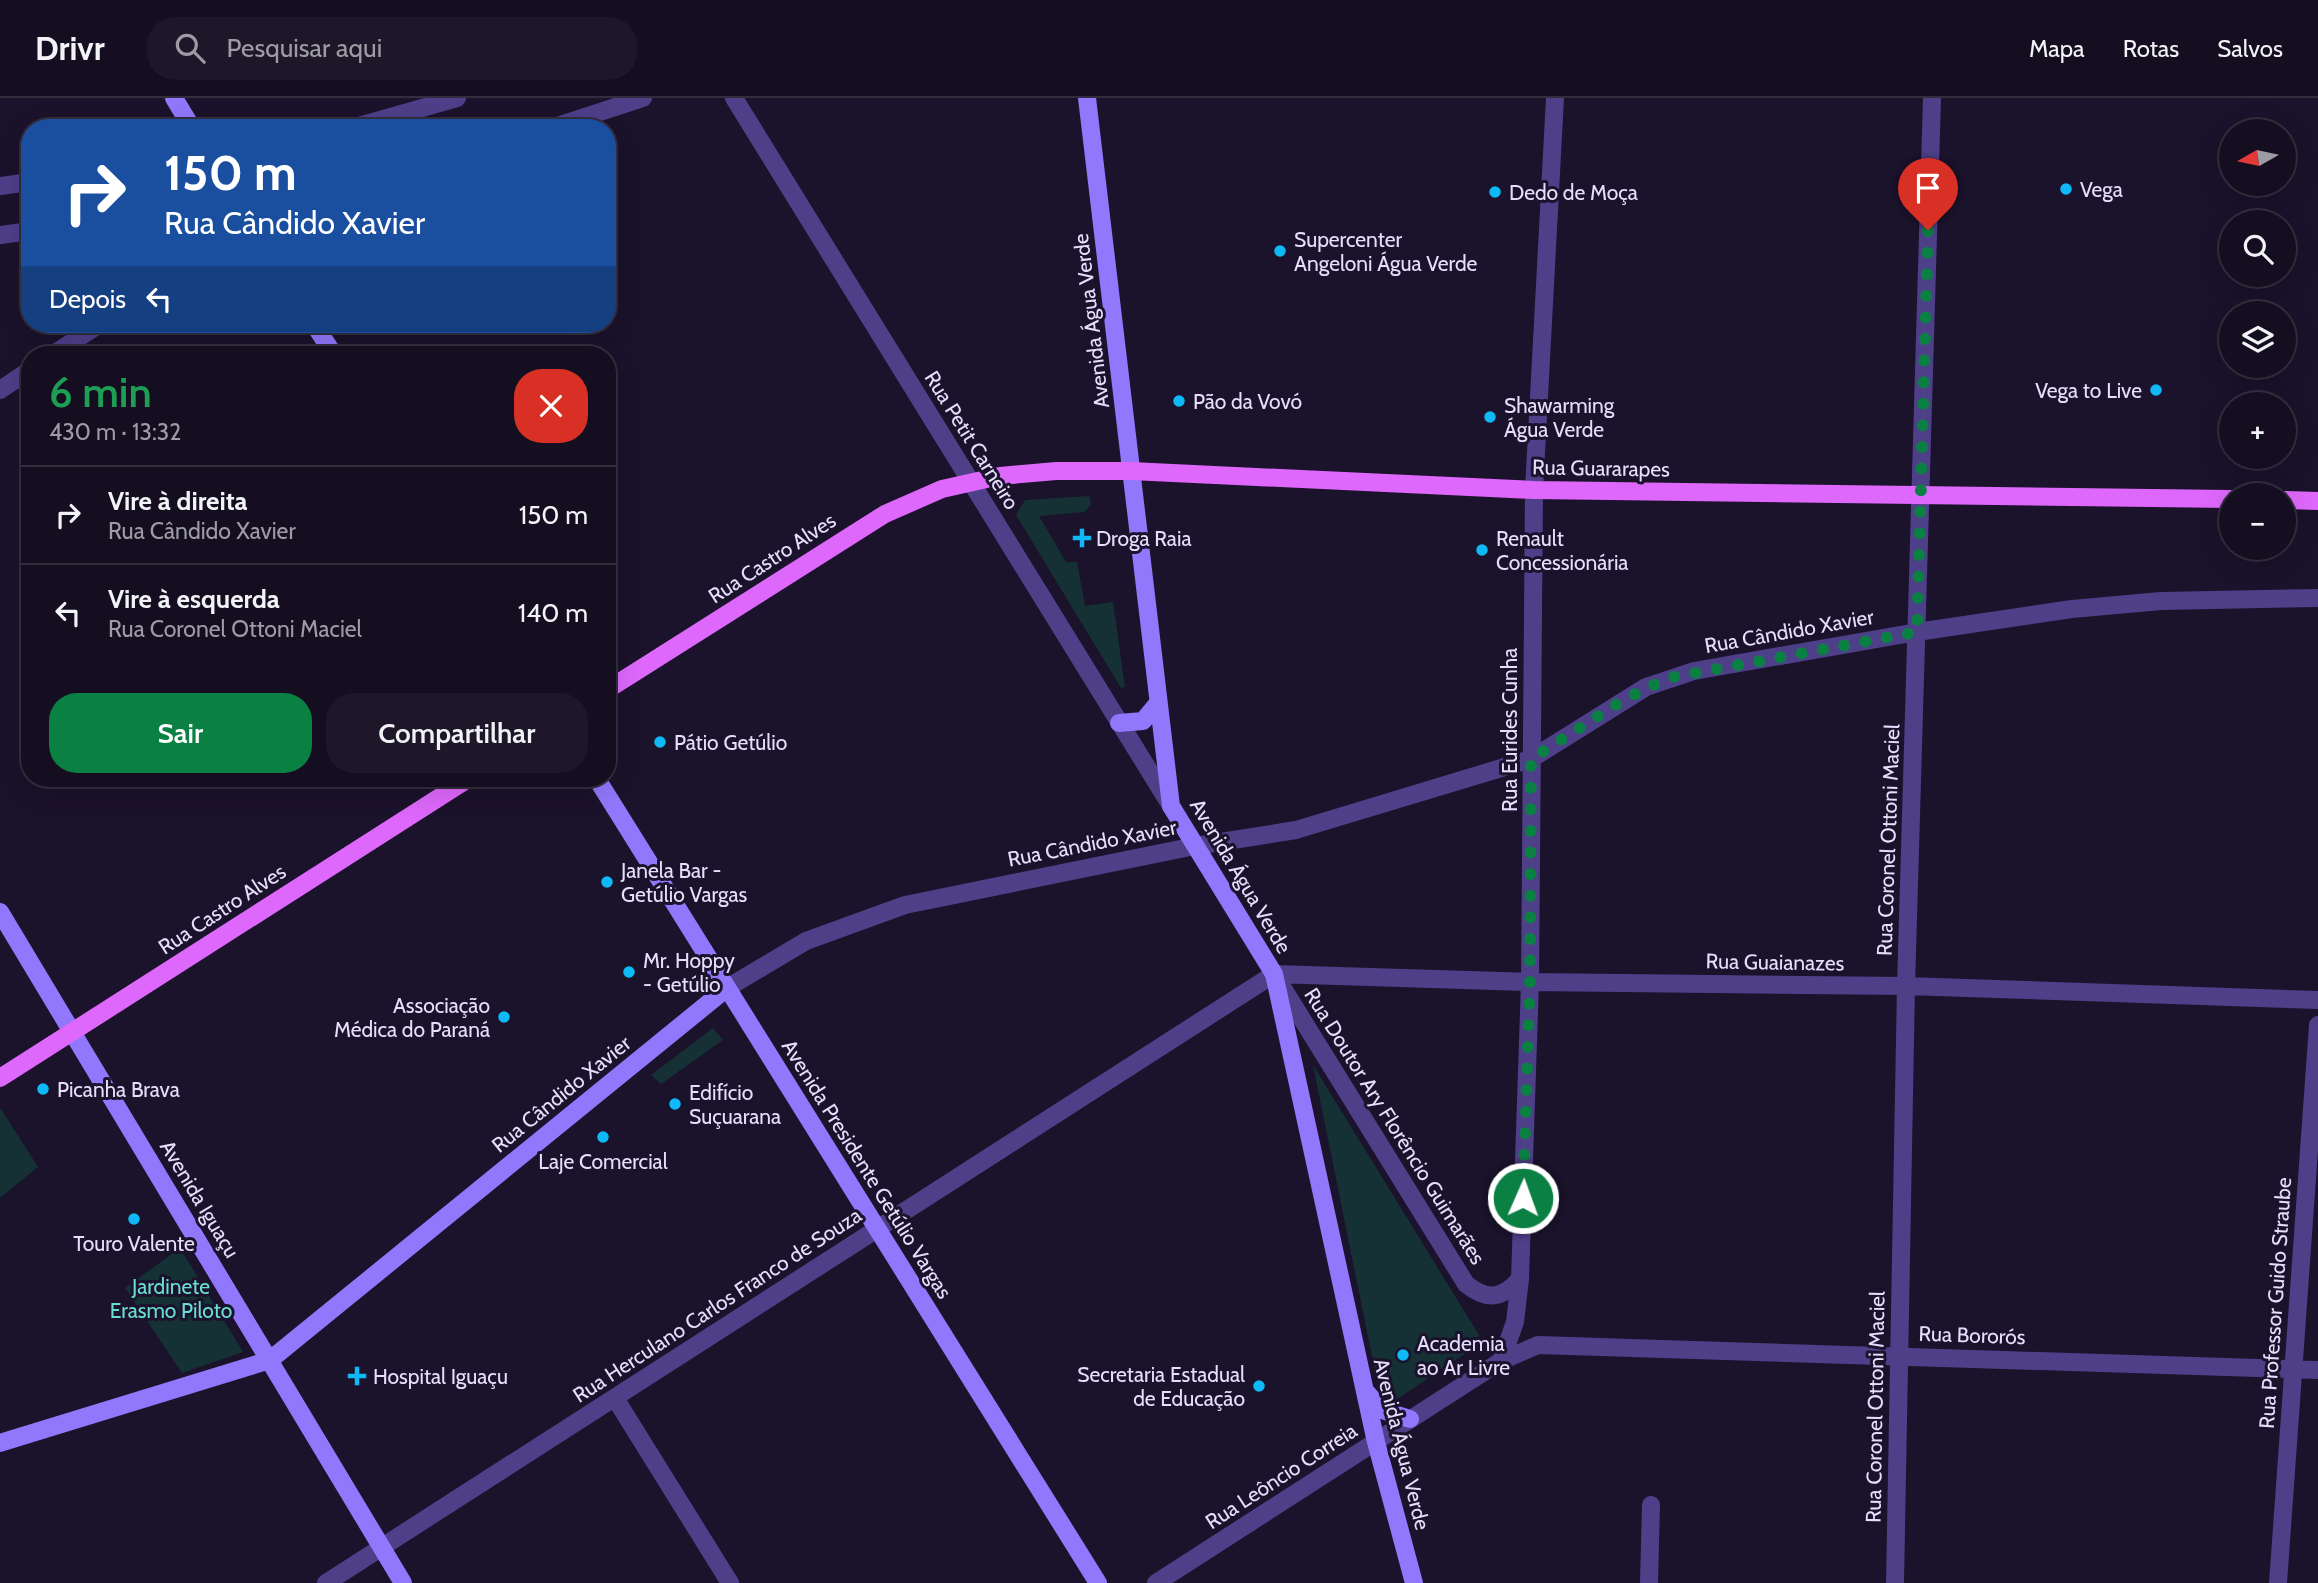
<!DOCTYPE html>
<html lang="pt">
<head>
<meta charset="utf-8">
<style>
	body { margin:0; font-family:Cabin,sans-serif; background:#1d1729; color:#f1f3f6; height:100vh; display:flex; flex-direction:column; font-size:26px; white-space:nowrap }
	* { box-sizing:border-box; margin:0 }
	p { font-size:23px; color:#9d9ca5 }
	.icon { flex:none; width:38px; height:38px; fill:none; stroke:currentColor; stroke-width:2; stroke-linecap:round; stroke-linejoin:round }
	.map { position:relative; flex:1; overflow:hidden }
	.panel { position:absolute; left:21px; top:248px; width:595px; height:441px; display:flex; flex-direction:column; background:#140e20; border-radius:28px; box-shadow:0 7px 28px #0002,0 0 0 2px #332e3e }
	.panel>* { flex:none }
	.guide { position:absolute; left:21px; top:21px; width:595px; height:214px; border-radius:28px; box-shadow:0 7px 28px #0002,0 0 0 2px #332e3e; background:#1a4fa0; color:#fff; overflow:hidden }
	.needle { width:46px; rotate:261deg }
	.buttons { position:absolute; left:2219px; top:21px; display:grid; gap:14px }
	.buttons a { display:grid; place-items:center; width:77px; height:77px; border-radius:50%; background:#140e20; box-shadow:0 7px 28px #0002,0 0 0 2px #332e3e; font-size:35px }
	.pin { position:absolute; display:grid; place-items:center; width:60px; height:60px; color:#fff; margin:-72px -30px; border-radius:50% 50% 50% 0; rotate:-45deg; box-shadow:0 0 7px #0007 }
	.pin .icon { rotate:45deg }
	.me { position:absolute; width:77px; margin:-38px; rotate:2deg; stroke-linejoin:round; filter:drop-shadow(0 0 5px #0008) }
	.turn { display:flex; align-items:center; gap:24px; height:147px; padding:0 28px; font-size:32px }
	.turn .icon { width:91px; height:91px; stroke-width:2.5 }
	.turn b { display:block; font-size:49px; line-height:60px }
	.then { display:flex; align-items:center; height:66px; padding:0 28px; background:#0003; gap:14px; font-size:26px }
	.round { display:grid; place-items:center; flex:none; width:74px; height:74px; border-radius:28px; background:#1d1729 }
	.head { display:flex; align-items:center; justify-content:space-between; height:119px; padding:0 28px }
	h1 { font-size:42px; font-weight:600; line-height:52px; color:#1e9e55 }
	.button { display:flex; gap:14px; margin-top:auto; padding:14px 28px }
	.button a { flex:1; height:80px; border-radius:28px; background:#0b8043; color:#fff; font-size:28px; font-weight:600; line-height:80px; text-align:center }
	.button a+a { background:#1d1729; color:#f1f3f6 }
	ul { padding:0; list-style:none }
	li { display:flex; align-items:center; gap:21px; height:98px; padding:0 28px; border-top:2px solid #332e3e }
	li div { flex:1 }
	li b { display:block; font-size:26px }
	li em { font-style:normal }
	header { display:flex; align-items:center; gap:42px; box-sizing:border-box; height:98px; padding:0 35px; background:#140e20; border-bottom:2px solid #332e3e }
	header strong { font-size:33px }
	nav { display:flex; gap:38px; margin-inline-start:auto; font-size:24px }
	.search { width:490px; height:63px; background:#1d1729; display:flex; align-items:center; gap:18px; box-sizing:border-box; padding:0 24px; border-radius:28px; color:#9d9ca5; font-size:26px }
	.map>svg:first-child { display:block }
	.green { fill:#153135 }
	.lines { fill:none; stroke-linecap:round; stroke-linejoin:round }
	.minor { stroke:#4e3f89; stroke-width:18 }
	.tertiary { stroke:#4e3f89; stroke-width:18 }
	.secondary { stroke:#9177fb; stroke-width:18 }
	.primary { stroke:#dd68fb; stroke-width:18 }
	.route { stroke:#0b8043; stroke-width:12; stroke-dasharray:0 21.6 }
	.poi-dot { fill:#0fb9f8; stroke:#1b122b; stroke-width:2.5 }
	.labels { text-anchor:middle; dominant-baseline:central; stroke-width:6; stroke-linejoin:round; paint-order:stroke }
	.poi-label { font-size:21px; fill:#e7ddfe; stroke:#1b122b; text-anchor:start }
	.street-label { font-size:21px; fill:#e7ddfe; stroke:#1b122b }
	.park-label { font-size:21px; fill:#69ded5; stroke:#1b122b }
</style>
</head>
<body>
<header>
<strong>Drivr</strong>
<div class="search"><svg class="icon" aria-label="search" viewBox="0 0 24 24"><circle cx="10" cy="10" r="6"/><path d="M15 15l6 6"/></svg>Pesquisar aqui</div>
<nav><a>Mapa</a><a>Rotas</a><a>Salvos</a></nav>
</header>
<div class="map">
<svg width="2318" height="1485" viewBox="0 0 2318 1485">
	<rect width="100%" height="100%" fill="#1b122b"/>
	<path class="green" d="M 1089,398 L 1091,406 L 1085,414 L 1039,418 L 1066,464 L 1077,464 L 1085,508 L 1113,504 L 1125,589 L 1121,590 L 1016,417 L 1025,402 Z
		M 713,930 L 723,942 L 661,986 L 651,977 Z
		M 1313,967 L 1479,1237 L 1476,1248 L 1396,1302 L 1385,1301 L 1379,1293 Z
		M 1,1011 L 38,1069 L 0,1100 L 0,1012 Z
		M 180,1150 L 243,1254 L 182,1275 L 125,1190 Z"/>
	<g class="lines">
		<path class="minor" d="M 734,0 L 1171,708
			M 52,257 L 100,226
			M 0,292 L 30,272
			M 1274,876 L 1530,884 L 1906,888 L 2318,902
			M 1276,879 L 1466,1186 C 1487,1203 1502,1201 1520,1181
			M 727,890 L 806,843 L 905,807 L 1195,748 L 1296,732 L 1531,661 L 1646,589 L 1694,573 L 1917,534 L 2072,511 L 2161,503 L 2318,500
			M 1501,1263 L 1515,1224 L 1520,1181 L 1530,884 L 1534,392 L 1555,0
			M 615,1300 L 730,1485
			M 326,1485 L 1274,876
			M 1156,1485 L 1501,1263 L 1538,1247 L 2318,1272
			M 1649,1485 L 1651,1407
			M 1895,1485 L 1906,888 L 1932,0
			M 2278,1485 L 2318,927"/>
		<path class="tertiary" d="M 352,30 L 457,0
			M 551,30 L 643,0
			M 0,88 L 30,84
			M 0,137 L 30,133"/>
		<path class="secondary" d="M 174,0 L 192,30
			M 1087,0 L 1171,708 L 1274,876 L 1376,1344 L 1414,1485
			M 314,226 L 334,257
			M 1119,625 L 1143,623 L 1158,605
			M 597,681 L 1098,1485
			M 0,814 L 403,1485
			M 1367,1295 L 1382,1312 L 1410,1321
			M 0,1345 L 270,1262 L 727,890"/>
		<path class="primary" d="M 2284,402 L 2318,403
			M 607,592 L 885,416 L 942,391 L 1000,378 L 1056,373 L 1131,373 L 1534,392 L 2231,401
			M 0,980 L 468,681"/>
	</g>
	<g class="lines">
		<path class="route" d="M 1523,1100 L 1530,884 L 1531,661 L 1625,601 L 1668,580 L 1917,534 L 1928,132"/>
	</g>
	<g class="poi-dot">
		<circle cx="2066" cy="91" r="7"/>
		<circle cx="1495" cy="94" r="7"/>
		<circle cx="1280" cy="153" r="7"/>
		<circle cx="2156" cy="292" r="7"/>
		<circle cx="1179" cy="303" r="7"/>
		<circle cx="1490" cy="319" r="7"/>
		<path d="M1078.5 429.5h7v7h7v7h-7v7h-7v-7h-7v-7h7z"/>
		<circle cx="1482" cy="452" r="7"/>
		<circle cx="660" cy="644" r="7"/>
		<circle cx="607" cy="784" r="7"/>
		<circle cx="629" cy="874" r="7"/>
		<circle cx="504" cy="919" r="7"/>
		<circle cx="43" cy="991" r="7"/>
		<circle cx="675" cy="1006" r="7"/>
		<circle cx="603" cy="1039" r="7"/>
		<circle cx="134" cy="1121" r="7"/>
		<circle cx="1403" cy="1257" r="7"/>
		<path d="M353.5 1267.5h7v7h7v7h-7v7h-7v-7h-7v-7h7z"/>
		<circle cx="1259" cy="1288" r="7"/>
	</g>
	<g class="labels">
		<g class="poi-label">
			<text x="2080" y="91">Vega</text>
			<text x="1509" y="94">Dedo de Moça</text>
			<text x="1294" y="141">Supercenter<tspan x="1294" dy="24">Angeloni Água Verde</tspan></text>
			<text x="2142" y="292" text-anchor="end">Vega to Live</text>
			<text x="1193" y="303">Pão da Vovó</text>
			<text x="1504" y="307">Shawarming<tspan x="1504" dy="24">Água Verde</tspan></text>
			<text x="1096" y="440">Droga Raia</text>
			<text x="1496" y="440">Renault<tspan x="1496" dy="24">Concessionária</tspan></text>
			<text x="674" y="644">Pátio Getúlio</text>
			<text x="621" y="772">Janela Bar -<tspan x="621" dy="24">Getúlio Vargas</tspan></text>
			<text x="643" y="862">Mr. Hoppy<tspan x="643" dy="24">- Getúlio</tspan></text>
			<text x="490" y="907" text-anchor="end">Associação<tspan x="490" dy="24">Médica do Paraná</tspan></text>
			<text x="57" y="991">Picanha Brava</text>
			<text x="689" y="994">Edifício<tspan x="689" dy="24">Suçuarana</tspan></text>
			<text x="603" y="1063" text-anchor="middle">Laje Comercial</text>
			<text x="134" y="1145" text-anchor="middle">Touro Valente</text>
			<text x="1417" y="1245">Academia<tspan x="1417" dy="24">ao Ar Livre</tspan></text>
			<text x="1245" y="1276" text-anchor="end">Secretaria Estadual<tspan x="1245" dy="24">de Educação</tspan></text>
			<text x="373" y="1278">Hospital Iguaçu</text>
		</g>
		<g class="street-label">
			<text transform="translate(1091 223) rotate(-97)">Avenida Água Verde</text>
			<text transform="translate(972 342) rotate(58)">Rua Petit Carneiro</text>
			<text transform="translate(1601 370) rotate(1)">Rua Guararapes</text>
			<text transform="translate(772 460) rotate(-33)">Rua Castro Alves</text>
			<text transform="translate(1789 533) rotate(-10)">Rua Cândido Xavier</text>
			<text transform="translate(1509 632) rotate(-90)">Rua Eurides Cunha</text>
			<text transform="translate(1888 742) rotate(-88)">Rua Coronel Ottoni Maciel</text>
			<text transform="translate(1092 745) rotate(-11)">Rua Cândido Xavier</text>
			<text transform="translate(1241 778) rotate(59)">Avenida Água Verde</text>
			<text transform="translate(222 811) rotate(-33)">Rua Castro Alves</text>
			<text transform="translate(1775 864) rotate(1)">Rua Guaianazes</text>
			<text transform="translate(561 996) rotate(-39)">Rua Cândido Xavier</text>
			<text transform="translate(1395 1028) rotate(58)">Rua Doutor Ary Florêncio Guimarães</text>
			<text transform="translate(867 1071) rotate(58)">Avenida Presidente Getúlio Vargas</text>
			<text transform="translate(200 1101) rotate(59)">Avenida Iguaçu</text>
			<text transform="translate(2275 1205) rotate(-86)">Rua Professor Guido Straube</text>
			<text transform="translate(717 1207) rotate(-33)">Rua Herculano Carlos Franco de Souza</text>
			<text transform="translate(1972 1237) rotate(2)">Rua Bororós</text>
			<text transform="translate(1875 1309) rotate(-89)">Rua Coronel Ottoni Maciel</text>
			<text transform="translate(1402 1346) rotate(76)">Avenida Água Verde</text>
			<text transform="translate(1281 1378) rotate(-33)">Rua Leôncio Correia</text>
		</g>
		<g class="park-label">
			<text x="171" y="1188">Jardinete<tspan x="171" dy="24">Erasmo Piloto</tspan></text>
		</g>
	</g>
</svg>
<div class="buttons">
<a><svg class="needle" viewBox="-14 -14 28 28"><path d="M0-13l5 13h-10z" fill="#e53935"/><path d="M0 13l5-13h-10z" fill="#9d9ca5"/></svg></a>
<a><svg class="icon" aria-label="search" viewBox="0 0 24 24"><circle cx="10" cy="10" r="6"/><path d="M15 15l6 6"/></svg></a>
<a><svg class="icon" aria-label="layers" viewBox="0 0 24 24"><path d="M12 4l9 5-9 5-9-5zM3 14l9 5 9-5"/></svg></a>
<a>+</a>
<a>−</a>
</div>
<div class="pin" style="left:1928px;top:132px;background:#d93025"><svg class="icon" aria-label="arrive" viewBox="0 0 24 24"><path d="M6 21V4h12l-3 4 3 4H6"/></svg></div>
<svg class="me" style="left:1523px;top:1100px" viewBox="-20 -20 40 40"><circle r="17" fill="#0b8043" stroke="#fff" stroke-width="3"/><path d="M0-11L8 9 0 5-8 9z" fill="#fff"/></svg>
<div class="guide">
<div class="turn"><svg class="icon" aria-label="right" viewBox="0 0 24 24"><path d="M7 20v-9h11M14 6l5 5-5 5"/></svg><div><b>150 m</b>Rua Cândido Xavier</div></div>
<div class="then">Depois<svg class="icon" aria-label="left" viewBox="0 0 24 24"><path d="M17 20v-9H6M10 6l-5 5 5 5"/></svg></div>
</div>
<section class="panel">
<div class="head"><div><h1>6 min</h1><p>430 m · 13:32</p></div><a class="round" style="background:#d93025;color:#fff"><svg class="icon" aria-label="close" viewBox="0 0 24 24"><path d="M6 6l12 12M18 6L6 18"/></svg></a></div>
<ul>
<li><svg class="icon" aria-label="right" viewBox="0 0 24 24"><path d="M7 20v-9h11M14 6l5 5-5 5"/></svg><div><b>Vire à direita</b><p>Rua Cândido Xavier</p></div><em>150 m</em></li>
<li><svg class="icon" aria-label="left" viewBox="0 0 24 24"><path d="M17 20v-9H6M10 6l-5 5 5 5"/></svg><div><b>Vire à esquerda</b><p>Rua Coronel Ottoni Maciel</p></div><em>140 m</em></li>
</ul>
<div class="button"><a>Sair</a><a>Compartilhar</a></div>
</section>
</div>
</body>
</html>
